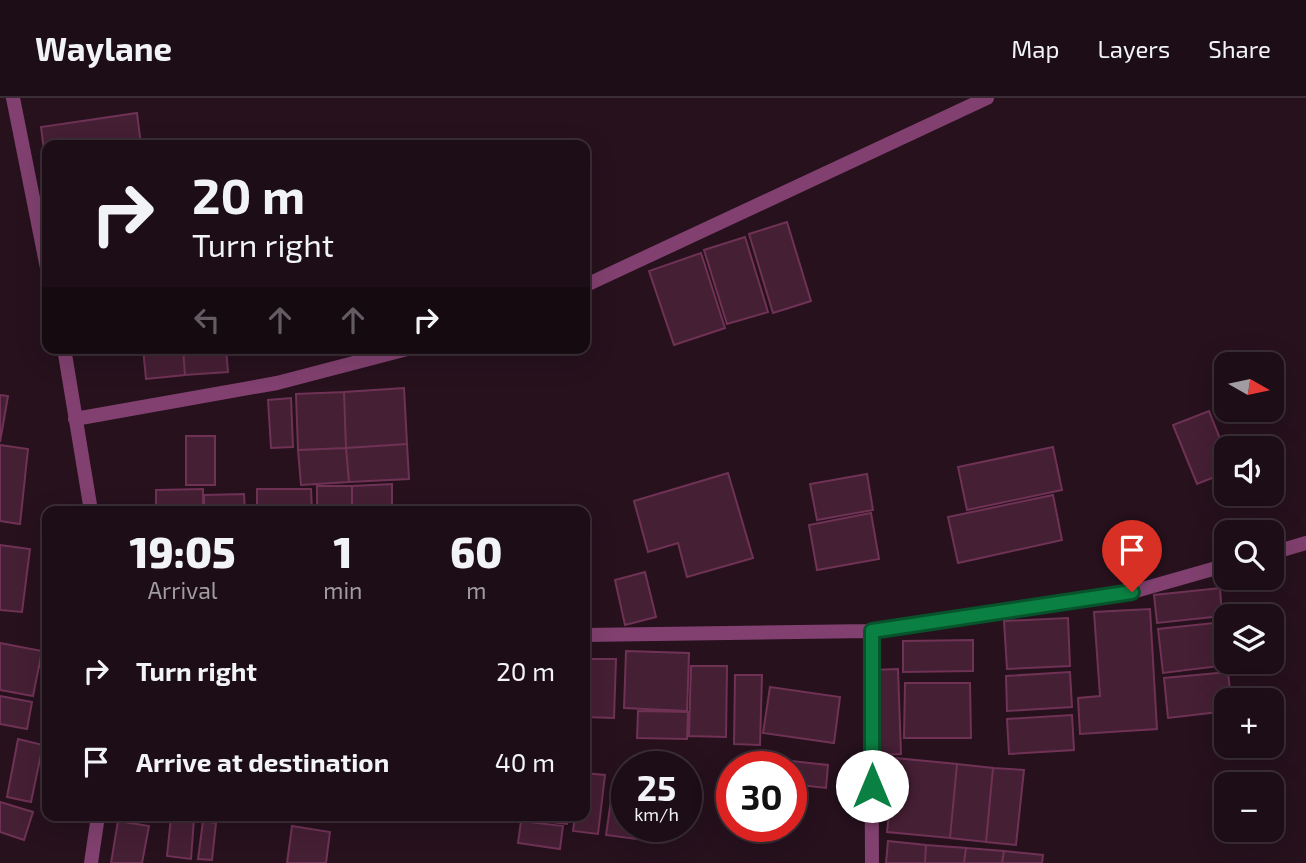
<!DOCTYPE html>
<html lang="en">
<head>
<meta charset="utf-8">
<style>
	body { margin:0; font-family:"Exo 2",sans-serif; background:#291b23; color:#f1f3f6; height:100vh; display:flex; flex-direction:column; font-size:26px; white-space:nowrap }
	* { box-sizing:border-box; margin:0 }
	p { font-size:23px; color:#a09ca1 }
	.icon { flex:none; width:38px; height:38px; fill:none; stroke:currentColor; stroke-width:2; stroke-linecap:round; stroke-linejoin:round }
	.map { position:relative; flex:1; overflow:hidden }
	.sheet { position:absolute; left:42px; top:408px; width:548px; height:315px; display:flex; flex-direction:column; background:#1c0d16; border-radius:14px; box-shadow:0 7px 28px #0002,0 0 0 2px #3a2d35 }
	.sheet>* { flex:none }
	.hud { position:absolute; left:42px; top:42px; width:548px; height:214px; border-radius:14px; box-shadow:0 7px 28px #0002,0 0 0 2px #3a2d35; background:#1c0d16; color:#f1f3f6; overflow:hidden }
	.needle { width:46px; rotate:99deg }
	.controls { position:absolute; left:1214px; top:254px; display:grid; gap:14px }
	.controls a { display:grid; place-items:center; width:70px; height:70px; border-radius:14px; background:#1c0d16; box-shadow:0 7px 28px #0002,0 0 0 2px #3a2d35; font-size:35px }
	.speed { position:absolute; left:611px; top:653px; display:flex; gap:14px; font-size:35px; font-weight:700; text-align:center }
	.speed>* { display:grid; place-content:center; width:91px; height:91px; border-radius:50%; background:#1c0d16; box-shadow:0 7px 28px #0002,0 0 0 2px #3a2d35; line-height:1 }
	.speed small { font-size:18px; font-weight:400 }
	.speed .limit { border:10px solid #d22; background:#fff; color:#111 }
	.pin { position:absolute; display:grid; place-items:center; width:60px; height:60px; color:#fff; margin:-72px -30px; border-radius:50% 50% 50% 0; rotate:-45deg; box-shadow:0 0 7px #0007 }
	.pin .icon { rotate:45deg }
	.me { position:absolute; width:77px; margin:-38px; rotate:0deg; stroke-linejoin:round; filter:drop-shadow(0 0 5px #0008) }
	.turn { display:flex; align-items:center; gap:24px; height:147px; padding:0 35px; font-size:32px }
	.turn .icon { width:91px; height:91px; stroke-width:2.5 }
	.turn b { display:block; font-size:49px; line-height:60px }
	.lanes { display:flex; align-items:center; height:66px; padding:0 35px; background:#0003; justify-content:center; gap:35px; direction:ltr }
	.lanes .off { opacity:.35 }
	.eta { display:flex; justify-content:space-evenly; align-items:center; height:119px; text-align:center }
	.eta b { font-size:42px; font-weight:800; line-height:49px }
	ul { padding:0; list-style:none }
	li { display:flex; align-items:center; gap:21px; height:91px; padding:0 35px }
	li div { flex:1 }
	li b { display:block; font-size:26px }
	li em { font-style:normal }
	header { display:flex; align-items:center; gap:42px; box-sizing:border-box; height:98px; padding:0 35px; background:#1c0d16; border-bottom:2px solid #3a2d35 }
	header strong { font-size:33px }
	nav { display:flex; gap:38px; margin-inline-start:auto; font-size:24px }
	.map>svg:first-child { display:block }
	.building { fill:#451f34; stroke:#6f3255; stroke-width:2 }
	.lines { fill:none; stroke-linecap:round; stroke-linejoin:round }
	.minor { stroke:#81406f; stroke-width:14 }
	.route-casing { stroke:#07532c; stroke-width:18 }
	.route { stroke:#0b8043; stroke-width:12 }
</style>
</head>
<body>
<header>
<strong>Waylane</strong>
<nav><a>Map</a><a>Layers</a><a>Share</a></nav>
</header>
<div class="map">
<svg width="1306" height="765" viewBox="0 0 1306 765">
	<rect width="100%" height="100%" fill="#26111d"/>
	<path class="building" d="M 137,15 L 141,47 L 47,47 L 47,76 L 41,29 Z
		M 787,124 L 811,203 L 773,215 L 749,136 Z
		M 745,139 L 768,214 L 727,226 L 704,152 Z
		M 701,155 L 725,230 L 674,247 L 649,173 Z
		M 143,250 L 183,250 L 185,277 L 146,281 Z
		M 183,250 L 226,250 L 228,274 L 185,277 Z
		M 404,290 L 407,346 L 346,350 L 344,294 Z
		M 344,294 L 346,350 L 298,352 L 296,296 Z
		M 0,297 L 8,298 L 0,344 Z
		M 291,300 L 293,349 L 271,350 L 268,302 Z
		M 1209,313 L 1227,358 L 1227,374 L 1197,386 L 1173,327 Z
		M 186,338 L 215,338 L 215,387 L 186,387 Z
		M 407,346 L 409,381 L 349,384 L 346,350 Z
		M 0,347 L 28,351 L 20,426 L 0,423 Z
		M 1053,349 L 1062,392 L 967,412 L 958,369 Z
		M 346,350 L 349,384 L 301,387 L 298,352 Z
		M 728,375 L 753,460 L 687,479 L 678,445 L 648,454 L 634,403 Z
		M 867,376 L 873,412 L 817,422 L 810,386 Z
		M 392,386 L 392,413 L 352,413 L 352,388 Z
		M 317,388 L 352,388 L 352,413 L 317,413 Z
		M 203,391 L 203,413 L 156,413 L 156,392 Z
		M 257,391 L 311,391 L 312,413 L 257,413 Z
		M 244,396 L 245,413 L 204,413 L 204,397 Z
		M 1053,397 L 1062,442 L 958,465 L 948,419 Z
		M 871,415 L 879,461 L 817,472 L 809,427 Z
		M 0,447 L 30,451 L 22,514 L 0,512 Z
		M 645,474 L 656,519 L 625,527 L 615,482 Z
		M 1220,490 L 1222,518 L 1157,525 L 1154,497 Z
		M 1150,511 L 1157,631 L 1080,636 L 1078,600 L 1100,598 L 1094,514 Z
		M 1068,520 L 1070,568 L 1007,571 L 1004,523 Z
		M 1223,524 L 1228,567 L 1163,575 L 1158,531 Z
		M 973,542 L 973,573 L 903,574 L 903,543 Z
		M 0,545 L 42,553 L 33,598 L 0,592 Z
		M 44,546 L 47,546 L 47,571 L 40,569 Z
		M 626,553 L 689,555 L 687,613 L 624,610 Z
		M 584,561 L 616,561 L 614,620 L 584,619 Z
		M 691,568 L 727,568 L 726,639 L 689,638 Z
		M 898,571 L 901,656 L 875,657 L 873,572 Z
		M 1070,574 L 1072,609 L 1007,613 L 1006,578 Z
		M 1228,574 L 1231,602 L 1227,602 L 1227,613 L 1168,620 L 1164,580 Z
		M 735,577 L 762,577 L 760,647 L 734,646 Z
		M 905,585 L 970,585 L 971,640 L 904,640 Z
		M 770,589 L 840,599 L 834,645 L 763,635 Z
		M 0,598 L 32,604 L 27,631 L 0,626 Z
		M 638,613 L 688,614 L 687,641 L 637,640 Z
		M 1072,617 L 1074,652 L 1009,656 L 1007,621 Z
		M 18,641 L 43,647 L 31,704 L 7,699 Z
		M 895,660 L 957,666 L 950,740 L 887,734 Z
		M 773,661 L 828,667 L 826,690 L 791,686 L 791,668 L 772,668 Z
		M 957,666 L 993,670 L 986,744 L 950,740 Z
		M 993,670 L 1024,672 L 1016,747 L 986,744 Z
		M 584,675 L 605,677 L 598,736 L 573,733 L 575,718 L 584,718 Z
		M 612,695 L 626,697 L 626,728 L 638,728 L 636,741 L 606,737 Z
		M 0,704 L 33,714 L 24,742 L 0,734 Z
		M 528,718 L 569,718 L 567,726 L 528,721 Z
		M 171,719 L 194,721 L 191,761 L 167,758 Z
		M 118,723 L 149,728 L 142,765 L 111,765 Z
		M 203,723 L 216,725 L 212,762 L 198,761 Z
		M 521,723 L 563,728 L 560,751 L 518,745 Z
		M 292,728 L 330,734 L 326,765 L 287,765 Z
		M 888,743 L 926,747 L 925,765 L 886,765 Z
		M 926,747 L 966,750 L 964,765 L 925,765 Z
		M 966,750 L 1004,753 L 1002,765 L 964,765 Z
		M 1004,753 L 1043,757 L 1042,765 L 1002,765 Z"/>
	<g class="lines">
		<path class="minor" d="M 13,0 L 47,170
			M 584,188 L 987,0
			M 64,250 L 91,413
			M 75,321 L 277,285 L 411,250
			M 1272,455 L 1306,445
			M 871,533 L 872,765
			M 584,537 L 871,533 L 1132,494 L 1227,467
			M 91,765 L 98,718"/>
	</g>
	<g class="lines">
		<defs>
			<path id="route" d="M 872,688 L 872,533 L 1132,494"/>
		</defs>
		<use href="#route" class="route-casing"/>
		<use href="#route" class="route"/>
	</g>
</svg>
<div class="controls">
<a><svg class="needle" viewBox="-14 -14 28 28"><path d="M0-13l5 13h-10z" fill="#e53935"/><path d="M0 13l5-13h-10z" fill="#a09ca1"/></svg></a>
<a><svg class="icon" aria-label="sound" viewBox="0 0 24 24"><path d="M4 9h4l5-4v14l-5-4H4zM17 9q2 3 0 6"/></svg></a>
<a><svg class="icon" aria-label="search" viewBox="0 0 24 24"><circle cx="10" cy="10" r="6"/><path d="M15 15l6 6"/></svg></a>
<a><svg class="icon" aria-label="layers" viewBox="0 0 24 24"><path d="M12 4l9 5-9 5-9-5zM3 14l9 5 9-5"/></svg></a>
<a>+</a>
<a>−</a>
</div>
<div class="speed"><div>25<small>km/h</small></div><div class="limit">30</div></div>
<div class="pin" style="left:1132px;top:494px;background:#d93025"><svg class="icon" aria-label="arrive" viewBox="0 0 24 24"><path d="M6 21V4h12l-3 4 3 4H6"/></svg></div>
<svg class="me" style="left:872px;top:688px" viewBox="-20 -20 40 40"><circle r="19" fill="#fff"/><path d="M0-13L10 11 0 6-10 11z" fill="#0b8043"/></svg>
<div class="hud">
<div class="turn"><svg class="icon" aria-label="right" viewBox="0 0 24 24"><path d="M7 20v-9h11M14 6l5 5-5 5"/></svg><div><b>20 m</b>Turn right</div></div>
<div class="lanes"><svg class="icon off" aria-label="left" viewBox="0 0 24 24"><path d="M17 20v-9H6M10 6l-5 5 5 5"/></svg><svg class="icon off" aria-label="ahead" viewBox="0 0 24 24"><path d="M12 20V5M6 11l6-6 6 6"/></svg><svg class="icon off" aria-label="ahead" viewBox="0 0 24 24"><path d="M12 20V5M6 11l6-6 6 6"/></svg><svg class="icon" aria-label="right" viewBox="0 0 24 24"><path d="M7 20v-9h11M14 6l5 5-5 5"/></svg></div>
</div>
<section class="sheet">
<div class="eta">
<div><b>19:05</b><p>Arrival</p></div>
<div><b>1</b><p>min</p></div>
<div><b>60</b><p>m</p></div>
</div>
<ul>
<li><svg class="icon" aria-label="right" viewBox="0 0 24 24"><path d="M7 20v-9h11M14 6l5 5-5 5"/></svg><div><b>Turn right</b></div><em>20 m</em></li>
<li><svg class="icon" aria-label="arrive" viewBox="0 0 24 24"><path d="M6 21V4h12l-3 4 3 4H6"/></svg><div><b>Arrive at destination</b></div><em>40 m</em></li>
</ul>
</section>
</div>
</body>
</html>
